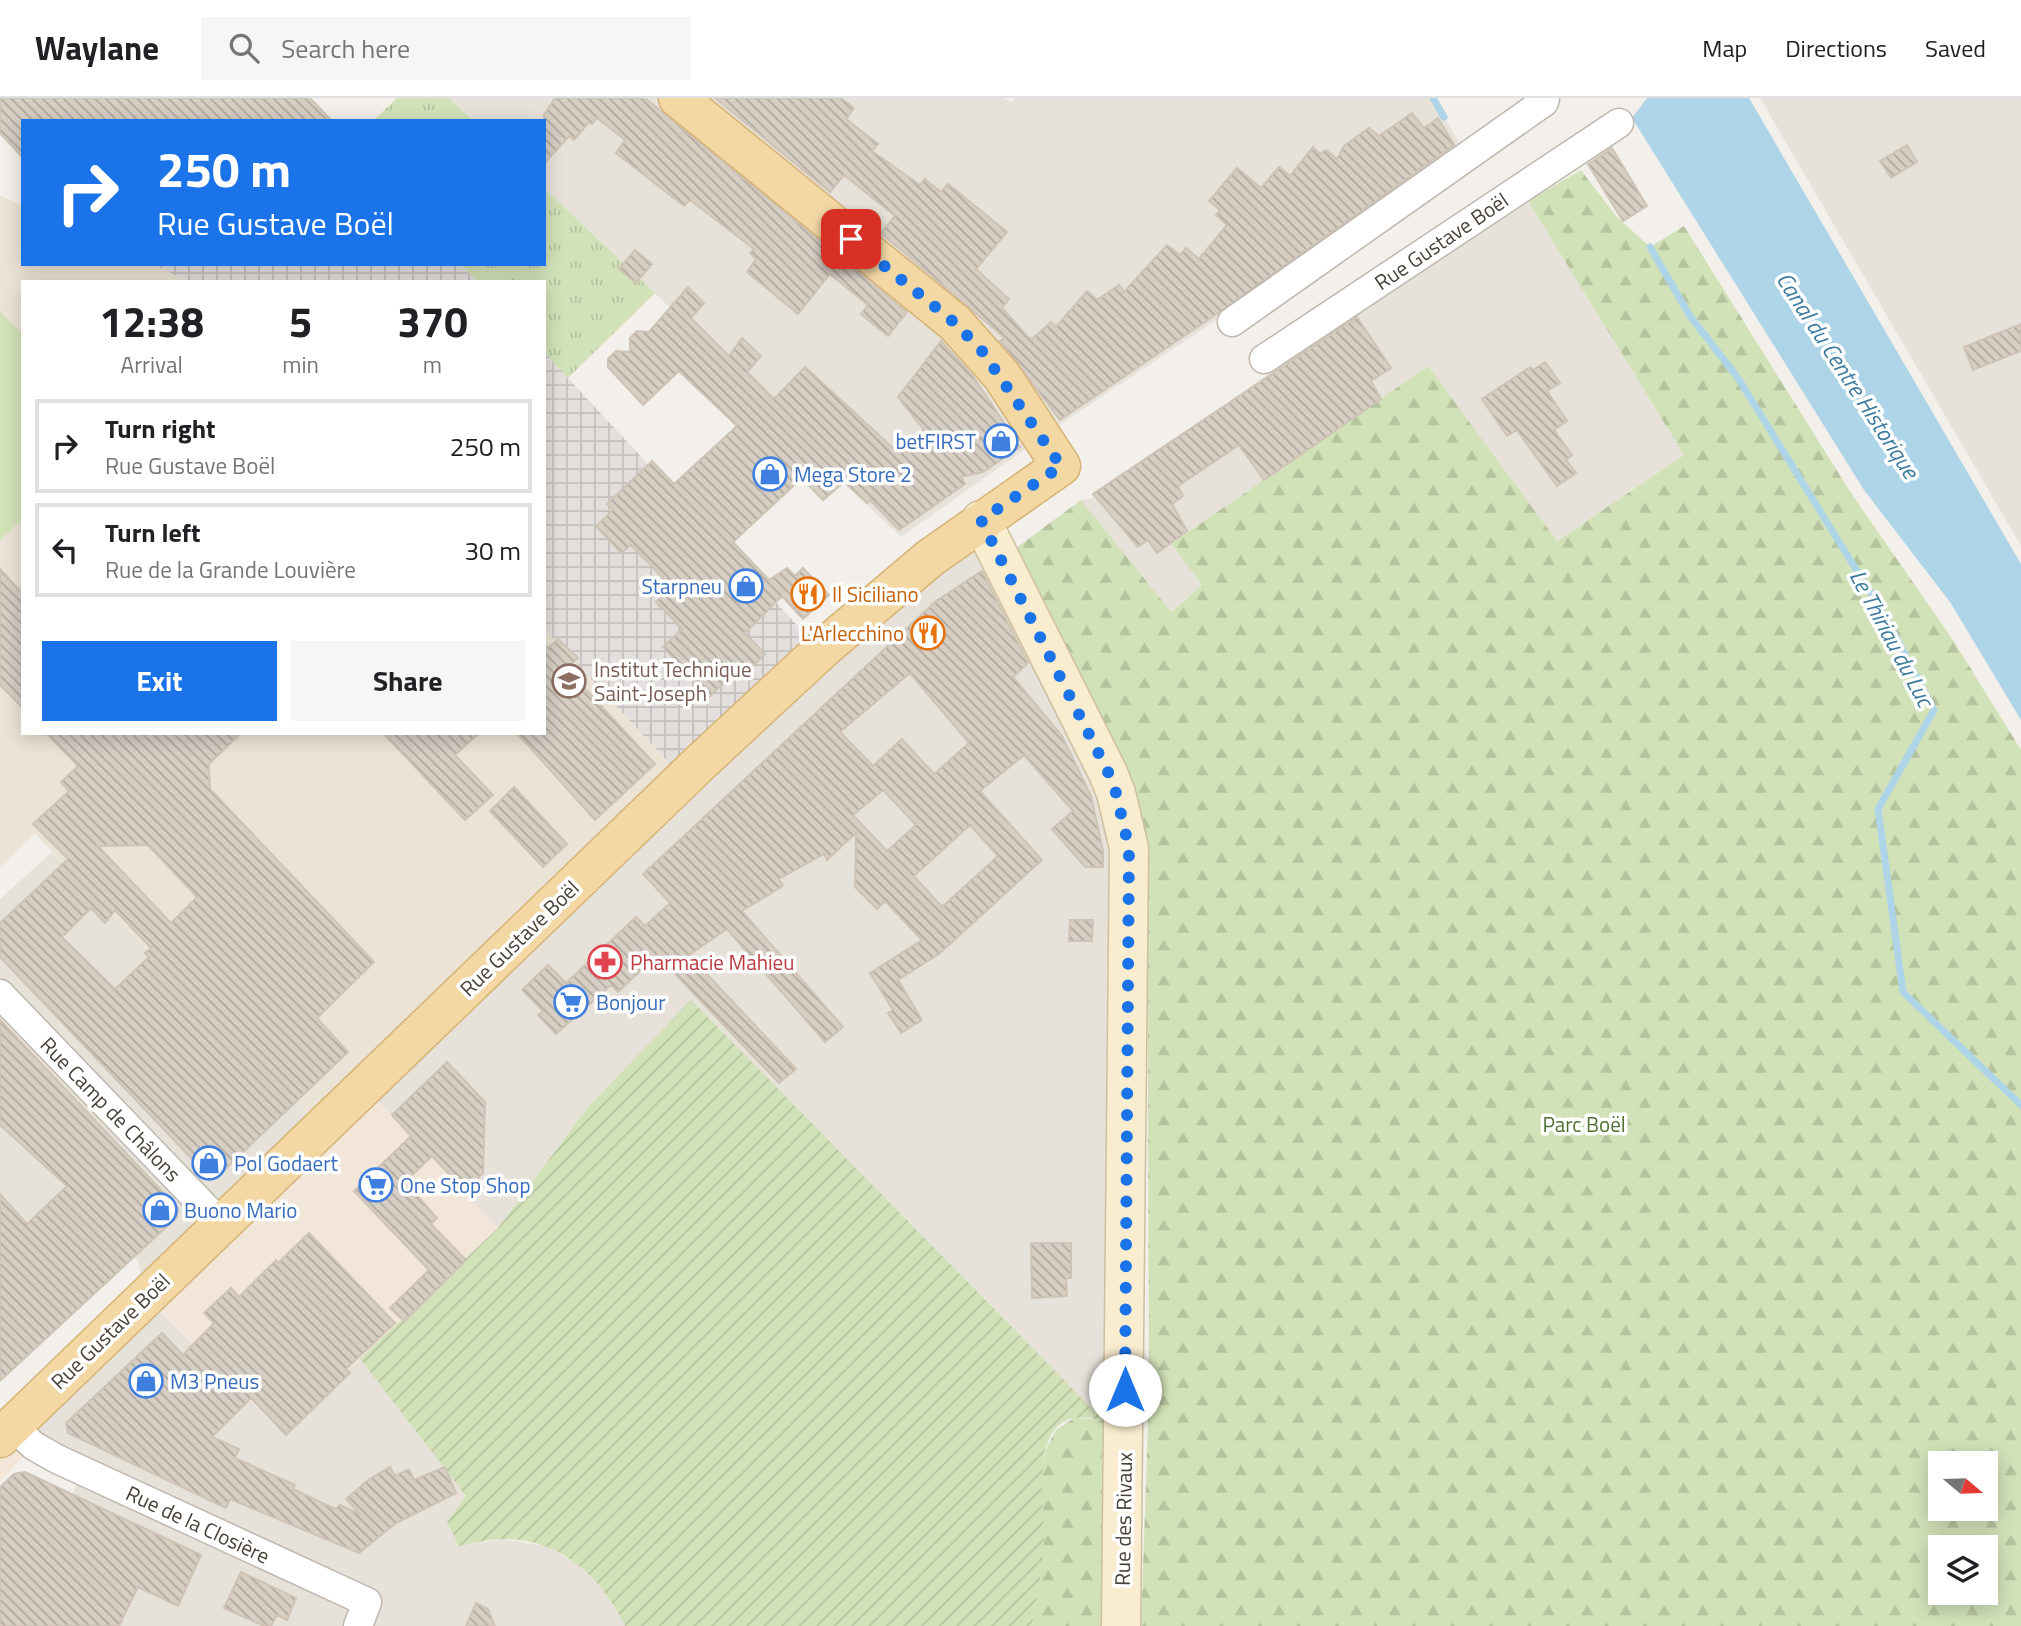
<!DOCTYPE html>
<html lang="en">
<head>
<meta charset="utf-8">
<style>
	body { margin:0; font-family:"Titillium Web",sans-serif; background:#f6f6f6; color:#202124; height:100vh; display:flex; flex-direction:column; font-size:26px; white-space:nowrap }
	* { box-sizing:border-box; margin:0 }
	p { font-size:23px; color:#757577 }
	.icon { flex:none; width:38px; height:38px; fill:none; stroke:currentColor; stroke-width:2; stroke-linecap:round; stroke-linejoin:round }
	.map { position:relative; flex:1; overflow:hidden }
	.sheet { position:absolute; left:21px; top:182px; width:525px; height:455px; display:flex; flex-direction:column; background:#fff; border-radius:0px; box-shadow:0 4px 18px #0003 }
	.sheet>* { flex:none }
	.guide { position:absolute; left:21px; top:21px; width:525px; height:147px; border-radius:0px; box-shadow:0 4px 18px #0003; background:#1a73e8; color:#fff; overflow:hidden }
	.needle { width:46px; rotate:109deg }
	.controls { position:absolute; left:1928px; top:1353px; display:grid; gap:14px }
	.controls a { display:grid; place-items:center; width:70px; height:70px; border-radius:0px; background:#fff; box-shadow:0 4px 18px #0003; font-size:35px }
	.pin { position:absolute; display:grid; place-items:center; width:60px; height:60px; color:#fff; margin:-30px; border-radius:14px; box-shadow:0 4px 10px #0006 }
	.me { position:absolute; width:77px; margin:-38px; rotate:0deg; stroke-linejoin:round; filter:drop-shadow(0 0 5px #0008) }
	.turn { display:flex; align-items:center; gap:24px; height:147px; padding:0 21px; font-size:32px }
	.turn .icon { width:91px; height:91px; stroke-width:2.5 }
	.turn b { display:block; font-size:49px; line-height:60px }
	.eta { display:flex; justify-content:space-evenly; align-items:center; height:119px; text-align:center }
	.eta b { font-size:42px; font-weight:700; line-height:49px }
	.primary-button { display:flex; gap:14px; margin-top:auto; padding:14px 21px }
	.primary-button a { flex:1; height:80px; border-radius:0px; background:#1a73e8; color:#fff; font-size:28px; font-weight:700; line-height:80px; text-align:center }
	.primary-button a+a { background:#f6f6f6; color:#202124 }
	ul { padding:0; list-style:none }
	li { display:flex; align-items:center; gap:21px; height:94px; margin:0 14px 10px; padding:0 7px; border:4px solid #e0e0e0; border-radius:0px }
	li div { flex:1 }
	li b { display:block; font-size:26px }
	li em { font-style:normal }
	header { display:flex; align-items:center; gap:42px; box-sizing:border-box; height:98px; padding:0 35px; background:#fff; border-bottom:2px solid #e0e0e0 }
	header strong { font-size:33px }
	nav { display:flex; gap:38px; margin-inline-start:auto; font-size:24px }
	.search { width:490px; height:63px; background:#f6f6f6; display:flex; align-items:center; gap:18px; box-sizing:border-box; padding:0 24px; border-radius:0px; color:#757577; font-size:26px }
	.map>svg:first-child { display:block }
	.residential { fill:#e7e2d9 }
	.commercial { fill:#f2e6d9 }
	.industrial { fill:url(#industrial-grid) }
	.education { fill:#ebe4d6 }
	.forest { fill:url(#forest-firs); fill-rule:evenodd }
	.park { fill:url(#park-tufts) }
	.garden { fill:url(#garden-furrows) }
	.pitch { fill:#d2e2b8 }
	.water { fill:#aed4e8 }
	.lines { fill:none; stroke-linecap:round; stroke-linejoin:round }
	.stream { stroke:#aed4e8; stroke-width:7 }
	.building { fill:url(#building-back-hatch); stroke:#cec3b5; stroke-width:2; fill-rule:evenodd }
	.street-casing { stroke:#beb7ae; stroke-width:31 }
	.secondary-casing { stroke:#cdbf9f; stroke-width:41 }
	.primary-casing { stroke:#d6b376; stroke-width:41 }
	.street { stroke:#fff; stroke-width:28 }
	.secondary { stroke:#f9eccf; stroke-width:38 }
	.primary { stroke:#f3d8a4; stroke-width:38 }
	.route { stroke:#1a73e8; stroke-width:12; stroke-dasharray:0 21.6 }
	.labels { text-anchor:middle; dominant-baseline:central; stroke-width:7; stroke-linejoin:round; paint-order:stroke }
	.street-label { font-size:21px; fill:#474139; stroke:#fff }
	.shop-label { font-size:21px; fill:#366cbe; stroke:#fff; text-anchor:start }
	.food-label { font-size:21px; fill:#c56008; stroke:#fff; text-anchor:start }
	.education-label { font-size:21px; fill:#785e54; stroke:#fff; text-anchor:start }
	.health-label { font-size:21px; fill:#be3a42; stroke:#fff; text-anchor:start }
	.park-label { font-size:21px; fill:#4f7233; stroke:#fff }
	.water-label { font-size:23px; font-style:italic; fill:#3c7b9f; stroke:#fff }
</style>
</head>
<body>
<header>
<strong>Waylane</strong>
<div class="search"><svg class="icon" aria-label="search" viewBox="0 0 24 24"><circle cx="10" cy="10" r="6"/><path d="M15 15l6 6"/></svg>Search here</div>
<nav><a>Map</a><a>Directions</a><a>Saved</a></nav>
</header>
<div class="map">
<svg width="2021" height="1528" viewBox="0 0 2021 1528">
	<defs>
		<pattern id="industrial-grid" width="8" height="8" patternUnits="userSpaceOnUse" patternTransform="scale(1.75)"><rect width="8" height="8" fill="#e3dfdc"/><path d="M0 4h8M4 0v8" fill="none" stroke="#c4c1be"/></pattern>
		<pattern id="forest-firs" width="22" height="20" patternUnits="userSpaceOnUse" patternTransform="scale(1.75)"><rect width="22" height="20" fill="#d2e2b8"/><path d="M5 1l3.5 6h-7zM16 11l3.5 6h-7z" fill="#b6c39f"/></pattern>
		<pattern id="park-tufts" width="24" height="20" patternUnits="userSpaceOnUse" patternTransform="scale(1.75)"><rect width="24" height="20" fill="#d2e2b8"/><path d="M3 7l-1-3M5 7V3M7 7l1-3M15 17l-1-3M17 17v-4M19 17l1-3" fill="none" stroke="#b6c39f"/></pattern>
		<pattern id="garden-furrows" width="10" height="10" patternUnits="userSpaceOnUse" patternTransform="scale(1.75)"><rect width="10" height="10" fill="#d2e2b8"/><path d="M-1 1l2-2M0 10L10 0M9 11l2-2" fill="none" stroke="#b6c39f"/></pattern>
		<pattern id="building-back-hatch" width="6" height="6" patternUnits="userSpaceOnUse" patternTransform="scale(1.75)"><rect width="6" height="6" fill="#d7cec4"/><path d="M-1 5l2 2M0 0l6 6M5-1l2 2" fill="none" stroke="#b0a9a0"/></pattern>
	</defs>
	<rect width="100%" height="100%" fill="#f3f0eb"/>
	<path class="residential" d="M 449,0 L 1005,0 L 1011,5 L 1015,0 L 1433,0 L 1465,55 L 1061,326 L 901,439 L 845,386 L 765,300 L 544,90 L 544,23 L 473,23 Z
		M 1760,0 L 2021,0 L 2021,448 Z
		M 1528,103 L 1684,357 L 1556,443 L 1428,268 L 1171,446 L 1202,487 L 1170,514 L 1081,402 L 1092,400 L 1351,218 Z
		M 981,422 L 1116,695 L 1124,1346 L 691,903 L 588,1009 L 498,1130 L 364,989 Z
		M 52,754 L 321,1030 L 146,1200 L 283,1335 L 360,1261 L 467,1399 L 459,1448 L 504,1441 L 548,1449 L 586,1471 L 612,1500 L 625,1528 L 103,1528 L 60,1428 L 82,1373 L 12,1328 L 146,1199 L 138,1163 L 66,1089 L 26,1125 L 0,1097 L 0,801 Z"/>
	<path class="commercial" d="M 364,989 L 498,1130 L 283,1335 L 146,1199 Z
		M 0,1340 L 34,1348 L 0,1383 Z"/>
	<path class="industrial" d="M 151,166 L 461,166 L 478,184 L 189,184 Z
		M 544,254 L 821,553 L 684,681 L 544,531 Z"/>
	<path class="education" d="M 0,97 L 23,108 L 23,166 L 151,166 L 189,184 L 23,184 L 23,635 L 544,635 L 544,531 L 684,681 L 321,1030 L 35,736 L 0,769 Z"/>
	<path class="forest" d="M 1581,72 L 1616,118 L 1650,149 L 1684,128 L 1851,395 L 1953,542 L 2021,652 L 2021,1528 L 1141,1528 L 1149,1296 L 1147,756 L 1012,453 L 1081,402 L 1171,514 L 1202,487 L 1171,446 L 1428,268 L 1557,443 L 1684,357 L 1528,103 ZM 1941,1365 L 1986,1365 L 1986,1410 L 1941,1410 ZM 1941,1449 L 1986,1449 L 1986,1494 L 1941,1494 Z
		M 1074,1320 L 1103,1322 L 1124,1346 L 1118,1528 L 1032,1528 L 1044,1444 L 1041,1374 L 1047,1349 L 1056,1332 Z"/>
	<path class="park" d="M 397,0 L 449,0 L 473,23 L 373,23 Z
		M 544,90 L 655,195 L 568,280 L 544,254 L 544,184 L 477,184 L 461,166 L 544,166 Z"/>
	<path class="garden" d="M 691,902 L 1103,1322 C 1094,1321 1084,1319 1075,1320 C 1029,1327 1045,1410 1044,1442 C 1043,1470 1036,1500 1032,1528 L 625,1528 C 603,1480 559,1440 503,1441 C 489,1441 473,1446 459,1448 L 447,1424 L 466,1398 L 360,1261 L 498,1130 L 588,1009 Z"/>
	<path class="pitch" d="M 0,213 L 23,237 L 23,420 L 0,442 Z"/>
	<path class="water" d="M 1647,0 L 1749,0 L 2021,466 L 2021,622 L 1950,504 L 1864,392 L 1632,20 Z"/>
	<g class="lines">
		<path class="stream" d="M 1433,0 L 1444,19
			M 1650,149 L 1690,218 L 1738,280 L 1886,520 L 1934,612 L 1878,711 L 1903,894 L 2021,1007"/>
	</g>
	<path class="building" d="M 0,0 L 310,0 L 332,23 L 23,23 L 23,60 L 0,35 Z
		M 555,0 L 645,0 L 907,214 L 888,238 L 861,216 L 868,207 L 830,176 L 798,216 L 747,174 L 756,161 L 750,155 L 754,151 L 690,102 L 684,108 L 616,55 L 625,42 L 597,20 L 592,26 L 589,24 L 574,42 L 569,38 L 544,66 L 544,17 Z
		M 715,0 L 841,0 L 854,10 L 846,21 L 878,46 L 872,53 L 920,87 L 925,81 L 941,94 L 948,86 L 1007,134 L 976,171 L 1009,201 L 1002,210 L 1031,242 L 1051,224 L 1056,229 L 1087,193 L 1097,202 L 1119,187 L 1124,194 L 1167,147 L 1180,157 L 1186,150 L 1199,161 L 1227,127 L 1216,117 L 1220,112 L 1209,103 L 1237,70 L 1261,90 L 1279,69 L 1290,78 L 1313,49 L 1320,56 L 1326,52 L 1337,61 L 1344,48 L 1369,30 L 1379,38 L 1412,15 L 1424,30 L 1438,20 L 1454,47 L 1218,215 L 1060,322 L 1000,243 L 1005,240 L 881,135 L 895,118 L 844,77 L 830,94 Z
		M 1907,47 L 1917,64 L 1891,80 L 1880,63 Z
		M 1612,50 L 1647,108 L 1623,123 L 1588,66 Z
		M 635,152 L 652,166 L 636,185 L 619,171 Z
		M 688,189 L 704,205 L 691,220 L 729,258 L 742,240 L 761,258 L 747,274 L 774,301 L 805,269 L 894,351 L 924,332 L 898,299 L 941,243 L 973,278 L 1020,349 L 983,374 L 961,379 L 965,386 L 899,432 L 870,402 L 867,405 L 844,384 L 823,402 L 802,380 L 733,444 L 769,482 L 787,470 L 795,478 L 803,470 L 829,497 L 803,521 L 782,498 L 745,535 L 765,556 L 749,572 L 744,566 L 709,599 L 663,549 L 682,531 L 656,504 L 672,489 L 631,447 L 621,455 L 596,428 L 613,412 L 607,406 L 652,363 L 674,386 L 737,328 L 679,273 L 643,307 L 608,269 L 608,261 L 616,253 L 630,254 L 630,240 L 637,233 L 649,234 Z
		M 1357,219 L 1391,270 L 1371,283 L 1381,301 L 1264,382 L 1239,347 L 1178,388 L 1183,398 L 1172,406 L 1187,433 L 1157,455 L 1148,442 L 1138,449 L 1093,396 Z
		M 2021,226 L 2021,253 L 1973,272 L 1964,249 Z
		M 1545,264 L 1560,285 L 1547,293 L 1567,323 L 1554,332 L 1572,357 L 1566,362 L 1576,375 L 1557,388 L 1517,332 L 1507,338 L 1482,301 L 1530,269 L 1533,272 Z
		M 0,471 L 23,496 L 23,610 L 0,587 Z
		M 982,473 L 1028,565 L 1013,579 L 1062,638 L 1091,698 L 1103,753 L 1103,769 L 1085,769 L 1052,731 L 1073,713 L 1024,657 L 980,693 L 1042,762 L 939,856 L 898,882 L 922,922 L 901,935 L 888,915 L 893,912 L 870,875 L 922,842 L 885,803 L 877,811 L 855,789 L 856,735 L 827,762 L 824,756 L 779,781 L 783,788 L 742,813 L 843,929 L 825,944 L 727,831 L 689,857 L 796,971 L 779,985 L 657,857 L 618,894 L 611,887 L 556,936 L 538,917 L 543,913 L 522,892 L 548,867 L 566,885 L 636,819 L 645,828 L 670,805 L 643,776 L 936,503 ZM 910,575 L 969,645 L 934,676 L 902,641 L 873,668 L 840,634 ZM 883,692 L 916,727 L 887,753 L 853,717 ZM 970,727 L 998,758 L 942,809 L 914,778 Z
		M 558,541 L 578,560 L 566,570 L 655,666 L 595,722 L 517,635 L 544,635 L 544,546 L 548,550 Z
		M 46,635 L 241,635 L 209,666 L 210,691 L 374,864 L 317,920 L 348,954 L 217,1079 L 209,1079 L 0,859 L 0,825 L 68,761 L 33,726 L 69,693 L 61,684 L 78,668 ZM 148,747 L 197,799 L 171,825 L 98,748 ZM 91,810 L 105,825 L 115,812 L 151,850 L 145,855 L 149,859 L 115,891 L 62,839 Z
		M 383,635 L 479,635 L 455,657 L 493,697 L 465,722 Z
		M 514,689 L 567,746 L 543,769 L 490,713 Z
		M 1070,822 L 1093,822 L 1092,843 L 1069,843 Z
		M 0,922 L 178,1110 L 177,1119 L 0,1283 L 0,1096 L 27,1126 L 67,1088 L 0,1027 Z
		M 447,964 L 485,1004 L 483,1075 L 465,1093 L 432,1058 L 405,1084 L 437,1120 L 431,1126 L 466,1162 L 404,1223 L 390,1210 L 429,1172 L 354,1093 L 411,1038 L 392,1017 Z
		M 309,1135 L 395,1225 L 346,1271 L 350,1275 L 286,1337 L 251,1300 L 212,1339 L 239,1351 L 235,1360 L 295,1387 L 293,1391 L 335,1411 L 340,1407 L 360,1416 L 346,1401 L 368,1382 L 390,1369 L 395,1378 L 409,1371 L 414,1382 L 445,1369 L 456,1395 L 396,1425 L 359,1455 L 230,1401 L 226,1410 L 68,1335 L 66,1325 L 162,1235 L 183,1257 L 214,1225 L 204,1215 L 231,1190 L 239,1199 L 276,1162 L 278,1165 Z
		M 1031,1145 L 1071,1145 L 1071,1180 L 1066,1180 L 1067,1198 L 1032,1200 Z
		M 25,1374 L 201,1457 L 178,1508 L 138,1489 L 119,1528 L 0,1528 L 0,1389 L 14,1376 Z
		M 241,1474 L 296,1500 L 287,1522 L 277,1517 L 271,1528 L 264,1528 L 224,1510 Z
		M 476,1505 L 488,1511 L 495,1528 L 466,1528 Z"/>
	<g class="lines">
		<defs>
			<path id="street" d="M 1232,224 L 1544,4 L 1545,0
				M 1264,261 L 1619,25
				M 0,896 L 221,1126
				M 12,1328 L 34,1348 L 57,1361 L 367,1504 L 358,1528"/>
			<path id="secondary" d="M 981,422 L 1108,675 L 1116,695 L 1129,750 L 1121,1528"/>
			<path id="primary" d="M 0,1340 L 701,664 L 826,548 L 930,460 L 1061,368 L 1002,278 L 955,225 L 678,0"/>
		</defs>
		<use href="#street" class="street-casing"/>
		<use href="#secondary" class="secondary-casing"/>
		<use href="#primary" class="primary-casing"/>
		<use href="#street" class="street"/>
		<use href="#secondary" class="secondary"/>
		<use href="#primary" class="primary"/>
	</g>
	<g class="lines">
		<path class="route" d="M 851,141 L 955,225 L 982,253 L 1061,368 L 981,422 L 1108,674 L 1116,695 L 1129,750 L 1125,1292"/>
	</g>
	<defs>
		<symbol id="shop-ring" viewBox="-11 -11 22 22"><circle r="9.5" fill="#fff" stroke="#3f7fe0" stroke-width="1.5"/><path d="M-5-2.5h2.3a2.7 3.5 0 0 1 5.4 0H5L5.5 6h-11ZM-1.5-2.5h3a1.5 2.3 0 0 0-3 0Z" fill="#3f7fe0"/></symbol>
		<symbol id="restaurant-ring" viewBox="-11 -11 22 22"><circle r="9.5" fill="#fff" stroke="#e8710a" stroke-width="1.5"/><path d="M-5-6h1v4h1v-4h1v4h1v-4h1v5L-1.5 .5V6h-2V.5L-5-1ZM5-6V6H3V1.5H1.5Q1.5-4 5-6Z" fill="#e8710a"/></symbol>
		<symbol id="school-ring" viewBox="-11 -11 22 22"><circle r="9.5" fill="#fff" stroke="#8d6e63" stroke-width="1.5"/><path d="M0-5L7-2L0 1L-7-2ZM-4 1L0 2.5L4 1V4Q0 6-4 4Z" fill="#8d6e63"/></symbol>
		<symbol id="pharmacy-ring" viewBox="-11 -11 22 22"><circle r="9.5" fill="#fff" stroke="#e0444e" stroke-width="1.5"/><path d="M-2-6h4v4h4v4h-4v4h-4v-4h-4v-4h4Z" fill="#e0444e"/></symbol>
		<symbol id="supermarket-ring" viewBox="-11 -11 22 22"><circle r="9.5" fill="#fff" stroke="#3f7fe0" stroke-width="1.5"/><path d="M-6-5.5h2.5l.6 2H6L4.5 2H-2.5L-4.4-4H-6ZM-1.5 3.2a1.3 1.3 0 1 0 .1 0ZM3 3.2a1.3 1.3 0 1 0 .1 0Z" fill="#3f7fe0"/></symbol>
	</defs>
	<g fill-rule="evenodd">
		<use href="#shop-ring" x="982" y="324" width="38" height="38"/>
		<use href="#shop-ring" x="751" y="357" width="38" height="38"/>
		<use href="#shop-ring" x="727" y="469" width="38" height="38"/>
		<use href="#restaurant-ring" x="789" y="477" width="38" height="38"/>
		<use href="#restaurant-ring" x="909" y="516" width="38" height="38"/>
		<use href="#school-ring" x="550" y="564" width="38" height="38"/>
		<use href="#pharmacy-ring" x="586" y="845" width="38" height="38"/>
		<use href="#supermarket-ring" x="552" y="885" width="38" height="38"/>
		<use href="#shop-ring" x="190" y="1046" width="38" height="38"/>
		<use href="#supermarket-ring" x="357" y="1068" width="38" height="38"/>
		<use href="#shop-ring" x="141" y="1093" width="38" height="38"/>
		<use href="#shop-ring" x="127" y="1264" width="38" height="38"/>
	</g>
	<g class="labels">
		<g class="street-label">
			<text transform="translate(1441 143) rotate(-34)">Rue Gustave Boël</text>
			<text transform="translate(519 840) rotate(-44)">Rue Gustave Boël</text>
			<text transform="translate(111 1011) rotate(46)">Rue Camp de Châlons</text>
			<text transform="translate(110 1233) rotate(-44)">Rue Gustave Boël</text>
			<text transform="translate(1123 1421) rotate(-89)">Rue des Rivaux</text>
			<text transform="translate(198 1426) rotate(25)">Rue de la Closière</text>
		</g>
		<g class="shop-label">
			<text x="976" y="343" text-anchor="end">betFIRST</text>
			<text x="794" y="376">Mega Store 2</text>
			<text x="722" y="488" text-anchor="end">Starpneu</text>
			<text x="596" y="904">Bonjour</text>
			<text x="234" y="1065">Pol Godaert</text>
			<text x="400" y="1087">One Stop Shop</text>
			<text x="184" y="1112">Buono Mario</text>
			<text x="170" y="1283">M3 Pneus</text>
		</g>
		<g class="food-label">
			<text x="832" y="496">Il Siciliano</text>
			<text x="904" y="535" text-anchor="end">L'Arlecchino</text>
		</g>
		<g class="education-label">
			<text x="594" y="571">Institut Technique<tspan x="594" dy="24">Saint-Joseph</tspan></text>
		</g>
		<g class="health-label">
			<text x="630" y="864">Pharmacie Mahieu</text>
		</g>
		<g class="park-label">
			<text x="1584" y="1026">Parc Boël</text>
		</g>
		<g class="water-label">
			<text transform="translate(1848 277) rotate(57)">Canal du Centre Historique</text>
			<text transform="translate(1892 540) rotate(62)">Le Thiriau du Luc</text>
		</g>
	</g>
</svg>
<div class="controls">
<a><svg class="needle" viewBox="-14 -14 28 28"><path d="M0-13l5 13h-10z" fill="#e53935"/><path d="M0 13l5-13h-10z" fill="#757577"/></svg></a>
<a><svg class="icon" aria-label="layers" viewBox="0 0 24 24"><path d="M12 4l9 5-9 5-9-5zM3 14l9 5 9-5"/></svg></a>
</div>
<div class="pin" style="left:851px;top:141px;background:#d93025"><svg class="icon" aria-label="arrive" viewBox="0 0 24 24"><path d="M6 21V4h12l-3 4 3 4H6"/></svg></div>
<svg class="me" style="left:1125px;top:1292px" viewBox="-20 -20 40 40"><circle r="19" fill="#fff"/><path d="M0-13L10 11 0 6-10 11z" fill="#1a73e8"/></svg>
<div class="guide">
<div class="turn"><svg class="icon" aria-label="right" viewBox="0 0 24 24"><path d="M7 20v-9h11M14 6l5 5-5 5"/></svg><div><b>250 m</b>Rue Gustave Boël</div></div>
</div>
<section class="sheet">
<div class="eta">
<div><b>12:38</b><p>Arrival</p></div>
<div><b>5</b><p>min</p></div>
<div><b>370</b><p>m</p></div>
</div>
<ul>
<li><svg class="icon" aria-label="right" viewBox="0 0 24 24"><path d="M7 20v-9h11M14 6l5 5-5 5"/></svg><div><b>Turn right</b><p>Rue Gustave Boël</p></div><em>250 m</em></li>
<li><svg class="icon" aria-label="left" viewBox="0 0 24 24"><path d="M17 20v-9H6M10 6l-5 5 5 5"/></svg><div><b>Turn left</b><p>Rue de la Grande Louvière</p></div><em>30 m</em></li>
</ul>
<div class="primary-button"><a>Exit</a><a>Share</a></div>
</section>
</div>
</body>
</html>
